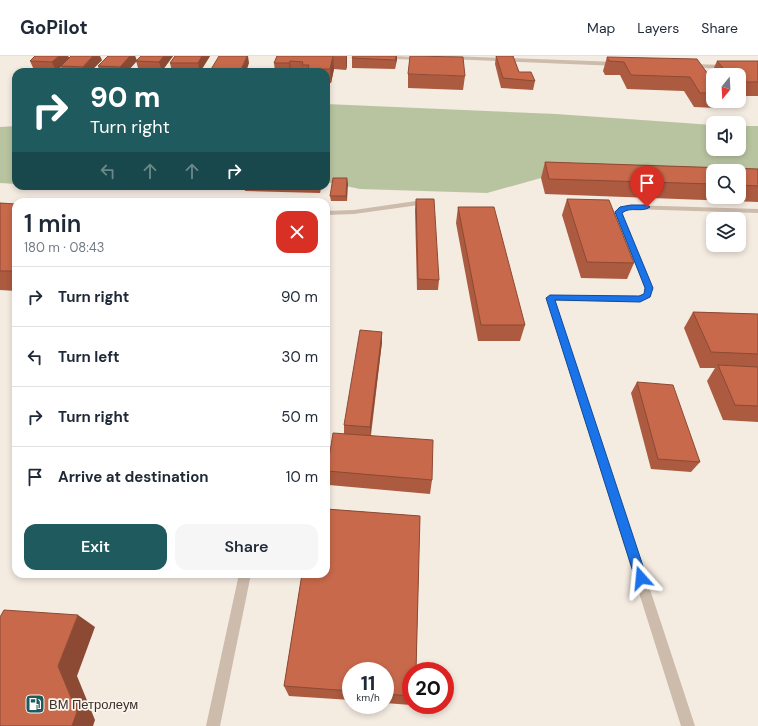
<!DOCTYPE html>
<html lang="en">
<head>
<meta charset="utf-8">
<style>
	body { margin:0; font-family:"DM Sans",sans-serif; background:#f6f6f7; color:#1f2937; height:100vh; display:flex; flex-direction:column; font-size:15px; white-space:nowrap }
	* { box-sizing:border-box; margin:0 }
	p { font-size:13px; color:#747a83 }
	.icon { flex:none; width:22px; height:22px; fill:none; stroke:currentColor; stroke-width:2; stroke-linecap:round; stroke-linejoin:round }
	.map { position:relative; flex:1; overflow:hidden }
	.sheet { position:absolute; left:12px; top:142px; width:318px; height:380px; display:flex; flex-direction:column; background:#fff; border-radius:12px; box-shadow:0 2px 6px #0003 }
	.sheet>* { flex:none }
	.hud { position:absolute; left:12px; top:12px; width:318px; height:122px; border-radius:12px; box-shadow:0 2px 6px #0003; background:#1f5a5e; color:#fff; overflow:hidden }
	.needle { width:26px; rotate:198deg }
	.fabs { position:absolute; left:706px; top:12px; display:grid; gap:8px }
	.fabs a { display:grid; place-items:center; width:40px; height:40px; border-radius:8px; background:#fff; box-shadow:0 2px 6px #0003; font-size:20px }
	.speed { position:absolute; left:342px; top:606px; display:flex; gap:8px; font-size:20px; font-weight:700; text-align:center }
	.speed>* { display:grid; place-content:center; width:52px; height:52px; border-radius:50%; background:#fff; box-shadow:0 2px 6px #0003; line-height:1 }
	.speed small { font-size:10px; font-weight:400 }
	.speed .limit { border:6px solid #d22; background:#fff; color:#111 }
	.pin { position:absolute; display:grid; place-items:center; width:34px; height:34px; color:#fff; margin:-41px -17px; border-radius:50% 50% 50% 0; rotate:-45deg; box-shadow:0 0 4px #0007 }
	.pin .icon { rotate:45deg }
	.me { position:absolute; width:44px; margin:-22px; rotate:342deg; stroke-linejoin:round; filter:drop-shadow(0 0 3px #0008) }
	.turn { display:flex; align-items:center; gap:14px; height:84px; padding:0 12px; font-size:18px }
	.turn .icon { width:52px; height:52px; stroke-width:2.5 }
	.turn b { display:block; font-size:28px; line-height:34px }
	.lanes { display:flex; align-items:center; height:38px; padding:0 12px; background:#0003; justify-content:center; gap:20px; direction:ltr }
	.lanes .off { opacity:.35 }
	.round { display:grid; place-items:center; flex:none; width:42px; height:42px; border-radius:12px; background:#f6f6f7 }
	.overview { display:flex; align-items:center; justify-content:space-between; height:68px; padding:0 12px }
	h1 { font-size:24px; font-weight:600; line-height:30px }
	.action { display:flex; gap:8px; margin-top:auto; padding:8px 12px }
	.action a { flex:1; height:46px; border-radius:12px; background:#1f5a5e; color:#fff; font-size:16px; font-weight:600; line-height:46px; text-align:center }
	.action a+a { background:#f6f6f7; color:#1f2937 }
	ul { padding:0; list-style:none }
	li { display:flex; align-items:center; gap:12px; height:60px; padding:0 12px; border-top:1px solid #e0e1e3 }
	li div { flex:1 }
	li b { display:block; font-size:15px }
	li em { font-style:normal }
	header { display:flex; align-items:center; gap:24px; box-sizing:border-box; height:56px; padding:0 20px; background:#fff; border-bottom:1px solid #e0e1e3 }
	header strong { font-size:19px }
	nav { display:flex; gap:22px; margin-inline-start:auto; font-size:14px }
	.map>svg:first-child { display:block }
	.green { fill:#b8c4a0 }
	.lines { fill:none; stroke-linecap:round; stroke-linejoin:round }
	.service { fill:#cdbbac; fill-rule:evenodd }
	.minor { fill:#cdbbac; fill-rule:evenodd }
	.wall { fill:#ac5a40; fill-rule:evenodd }
	.shaded-wall { fill:#8c4a34 }
	.building { fill:#c8694b; stroke:#8c4a34 }
	.route { fill:#1a73e8; stroke:#114b97 }
	.labels { text-anchor:middle; dominant-baseline:central; stroke-width:3.5; stroke-linejoin:round; paint-order:stroke }
	.near-poi-label { font-size:13px; fill:#3b302b; stroke:#fbf5ee; text-anchor:start }
</style>
</head>
<body>
<header>
<strong>GoPilot</strong>
<nav><a>Map</a><a>Layers</a><a>Share</a></nav>
</header>
<div class="map">
<svg width="758" height="670" viewBox="0 0 758 670">
	<rect width="100%" height="100%" fill="#f4ebe1"/>
	<path class="green" d="M 326,48 L 556,58 L 713,69 L 713,93 L 739,93 L 739,70 L 758,70 L 758,129 L 739,115 L 713,115 L 541,122 L 487,137 L 360,133 L 326,126 Z
		M 16,70 L 16,128 L 0,127 L 0,71 Z"/>
	<g class="lines">
		<path class="service" d="M 416,145 L 419,145 L 419,149 L 354,158 L 326,159 L 326,155 L 354,154 Z
			M 631,149 L 758,153 L 758,157 L 631,153 L 622,157 L 623,161 L 653,232 L 651,241 L 640,246 L 555,245 L 695,670 L 681,670 L 546,242 L 550,239 L 639,240 L 644,237 L 645,232 L 614,156 L 619,151 Z
			M 239,518 L 251,518 L 220,670 L 206,670 Z"/>
		<path class="minor" d="M 362,0 C 375,0 416,0 425,2 L 422,4 L 365,2 Z
			M 450,0 L 618,6 L 621,8 L 618,10 L 448,3 L 447,2 Z
			M 688,8 L 728,9 L 731,11 L 728,13 L 686,11 L 686,9 Z"/>
	</g>
	<path class="wall" d="M 35,0 L 68,0 L 69,2 L 102,4 L 90,16 L 63,16 L 61,11 L 56,15 L 34,14 L 30,5 Z
		M 108,0 L 135,0 L 137,5 L 141,0 L 173,0 L 162,15 L 139,15 L 136,5 L 127,16 L 100,16 L 98,10 Z
		M 175,0 L 210,0 L 200,16 L 172,16 L 170,7 Z
		M 277,0 L 347,0 L 347,10 L 346,14 L 334,13 L 331,27 L 326,27 L 326,16 L 275,16 L 274,7 Z
		M 397,0 L 395,13 L 352,12 L 352,2 Z
		M 496,0 L 513,0 L 519,16 L 535,25 L 533,34 L 501,32 L 495,8 Z
		M 607,1 L 713,25 L 713,45 L 718,45 L 715,52 L 694,51 L 684,35 L 627,33 L 620,19 L 605,19 L 603,15 Z
		M 717,5 L 758,5 L 758,40 L 739,40 L 739,19 L 713,19 L 713,21 L 711,18 Z
		M 408,18 L 465,20 L 463,34 L 408,32 Z
		M 545,106 L 758,113 L 758,146 L 545,138 L 541,122 ZM 713,115 L 739,115 L 739,141 L 713,141 Z
		M 347,122 L 347,145 L 331,145 L 330,140 Z
		M 244,130 L 321,130 L 320,137 L 245,135 Z
		M 416,143 L 439,224 L 438,234 L 417,234 L 415,154 Z
		M 567,143 L 634,207 L 627,223 L 581,222 L 562,159 Z
		M 0,147 L 16,148 L 16,235 L 0,234 Z
		M 458,151 L 525,269 L 520,285 L 478,285 L 456,167 Z
		M 693,256 L 758,258 L 758,366 L 723,364 L 707,325 L 715,312 L 700,312 L 684,272 Z
		M 382,276 L 382,286 L 371,379 L 432,424 L 430,438 L 329,429 L 327,415 L 344,378 L 344,369 Z
		M 637,326 L 700,406 L 691,416 L 651,413 L 631,337 Z
		M 326,453 L 420,460 L 416,615 L 411,615 L 411,649 L 385,647 L 385,615 L 351,615 L 351,644 L 289,640 L 284,630 L 302,518 L 326,518 Z"/>
	<path class="shaded-wall" d="M 59,0 L 68,0 L 70,3 L 61,10 L 61,11 L 56,15 L 52,6 Z
		M 93,0 L 100,0 L 102,4 L 90,16 L 85,16 L 83,11 Z
		M 130,0 L 135,0 L 137,5 L 127,16 L 122,16 L 120,11 Z
		M 164,0 L 173,0 L 162,15 L 159,6 Z
		M 202,0 L 210,0 L 200,16 L 198,7 Z
		M 247,0 L 248,0 L 249,7 L 246,16 L 240,16 Z
		M 333,0 L 334,13 L 331,27 L 330,13 Z
		M 346,0 L 347,0 L 347,10 L 346,14 Z
		M 396,0 L 397,0 L 397,4 L 395,13 Z
		M 290,5 L 291,16 L 290,16 L 289,7 Z
		M 347,122 L 348,128 L 347,145 L 346,140 Z
		M 319,130 L 321,130 L 320,137 Z
		M 382,276 L 382,286 L 370,381 L 370,371 Z
		M 78,559 L 95,571 L 77,620 L 95,664 L 93,670 L 72,670 L 58,610 Z"/>
	<path class="building" d="M 35,0 L 59,0 L 52,6 L 30,5 Z
		M 71,0 L 93,0 L 83,11 L 61,10 Z
		M 108,0 L 130,0 L 120,11 L 98,10 Z
		M 141,0 L 164,0 L 159,6 L 136,5 Z
		M 175,0 L 202,0 L 198,7 L 170,7 Z
		M 219,0 L 247,0 L 240,16 L 205,16 L 205,15 L 210,15 Z
		M 277,0 L 333,0 L 330,13 L 308,13 L 309,9 L 302,9 L 303,6 L 290,5 L 289,7 L 274,7 Z
		M 353,0 L 396,0 L 395,4 L 352,2 Z
		M 410,0 L 463,1 L 465,20 L 408,18 Z
		M 496,0 L 513,0 L 519,16 L 531,16 L 535,25 L 503,22 Z
		M 607,1 L 697,3 L 713,25 L 713,37 L 700,37 L 690,21 L 631,19 L 624,6 L 609,5 Z
		M 717,5 L 758,5 L 758,26 L 739,26 L 739,19 L 729,19 Z
		M 545,106 L 758,113 L 758,130 L 739,129 L 739,115 L 713,115 L 713,128 L 549,123 Z
		M 333,122 L 347,122 L 346,140 L 330,140 Z
		M 416,143 L 434,143 L 439,224 L 418,223 Z
		M 567,143 L 609,144 L 634,207 L 587,206 Z
		M 0,147 L 16,148 L 16,215 L 0,215 Z
		M 458,151 L 494,151 L 525,269 L 481,269 Z
		M 693,256 L 758,258 L 758,298 L 711,296 Z
		M 360,274 L 382,276 L 370,371 L 344,369 Z
		M 718,309 L 758,311 L 758,350 L 735,349 Z
		M 637,326 L 673,329 L 700,406 L 658,403 Z
		M 333,377 L 433,384 L 432,424 L 327,415 Z
		M 326,453 L 420,460 L 416,615 L 411,615 L 411,640 L 385,638 L 385,615 L 351,615 L 351,635 L 284,630 L 302,518 L 326,518 Z
		M 4,554 L 78,559 L 58,610 L 77,656 L 72,670 L 0,670 L 0,561 Z"/>
	<path class="route" d="M 631,149 L 647,149 L 650,151 C 642,157 630,150 622,157 L 653,232 L 650,241 L 640,246 L 555,244 L 647,522 L 645,526 L 641,528 L 637,526 L 635,522 L 546,242 L 550,239 L 639,240 L 644,238 L 645,232 L 615,156 L 620,151 Z"/>
	<defs>
		<symbol id="fuel-square" viewBox="-11 -11 22 22"><rect x="-9" y="-9" width="18" height="18" rx="4" fill="#1f5a5e" stroke="#fbf5ee"/><path d="M-5.5-6h7V0h2V4h1.3V-2.5L3-4.5l.8-.8L6-3V5H2.5V1h-1V6h-7ZM-4.2-4.7v3.2H.2V-4.7Z" fill="#fff"/></symbol>
	</defs>
	<g fill-rule="evenodd">
		<use href="#fuel-square" x="24" y="637" width="22" height="22"/>
	</g>
	<g class="labels">
		<g class="near-poi-label">
			<text x="49" y="648">ВМ Петролеум</text>
		</g>
	</g>
</svg>
<div class="fabs">
<a><svg class="needle" viewBox="-14 -14 28 28"><path d="M0-13l5 13h-10z" fill="#e53935"/><path d="M0 13l5-13h-10z" fill="#747a83"/></svg></a>
<a><svg class="icon" aria-label="sound" viewBox="0 0 24 24"><path d="M4 9h4l5-4v14l-5-4H4zM17 9q2 3 0 6"/></svg></a>
<a><svg class="icon" aria-label="search" viewBox="0 0 24 24"><circle cx="10" cy="10" r="6"/><path d="M15 15l6 6"/></svg></a>
<a><svg class="icon" aria-label="layers" viewBox="0 0 24 24"><path d="M12 4l9 5-9 5-9-5zM3 14l9 5 9-5"/></svg></a>
</div>
<div class="speed"><div>11<small>km/h</small></div><div class="limit">20</div></div>
<div class="pin" style="left:647px;top:151px;background:#d93025"><svg class="icon" aria-label="arrive" viewBox="0 0 24 24"><path d="M6 21V4h12l-3 4 3 4H6"/></svg></div>
<svg class="me" style="left:641px;top:522px" viewBox="-20 -20 40 40"><path d="M0-17L14 15 0 8-14 15z" fill="#1a73e8" stroke="#fff" stroke-width="4"/></svg>
<div class="hud">
<div class="turn"><svg class="icon" aria-label="right" viewBox="0 0 24 24"><path d="M7 20v-9h11M14 6l5 5-5 5"/></svg><div><b>90 m</b>Turn right</div></div>
<div class="lanes"><svg class="icon off" aria-label="left" viewBox="0 0 24 24"><path d="M17 20v-9H6M10 6l-5 5 5 5"/></svg><svg class="icon off" aria-label="ahead" viewBox="0 0 24 24"><path d="M12 20V5M6 11l6-6 6 6"/></svg><svg class="icon off" aria-label="ahead" viewBox="0 0 24 24"><path d="M12 20V5M6 11l6-6 6 6"/></svg><svg class="icon" aria-label="right" viewBox="0 0 24 24"><path d="M7 20v-9h11M14 6l5 5-5 5"/></svg></div>
</div>
<section class="sheet">
<div class="overview"><div><h1>1 min</h1><p>180 m · 08:43</p></div><a class="round" style="background:#d93025;color:#fff"><svg class="icon" aria-label="close" viewBox="0 0 24 24"><path d="M6 6l12 12M18 6L6 18"/></svg></a></div>
<ul>
<li><svg class="icon" aria-label="right" viewBox="0 0 24 24"><path d="M7 20v-9h11M14 6l5 5-5 5"/></svg><div><b>Turn right</b></div><em>90 m</em></li>
<li><svg class="icon" aria-label="left" viewBox="0 0 24 24"><path d="M17 20v-9H6M10 6l-5 5 5 5"/></svg><div><b>Turn left</b></div><em>30 m</em></li>
<li><svg class="icon" aria-label="right" viewBox="0 0 24 24"><path d="M7 20v-9h11M14 6l5 5-5 5"/></svg><div><b>Turn right</b></div><em>50 m</em></li>
<li><svg class="icon" aria-label="arrive" viewBox="0 0 24 24"><path d="M6 21V4h12l-3 4 3 4H6"/></svg><div><b>Arrive at destination</b></div><em>10 m</em></li>
</ul>
<div class="action"><a>Exit</a><a>Share</a></div>
</section>
</div>
</body>
</html>
